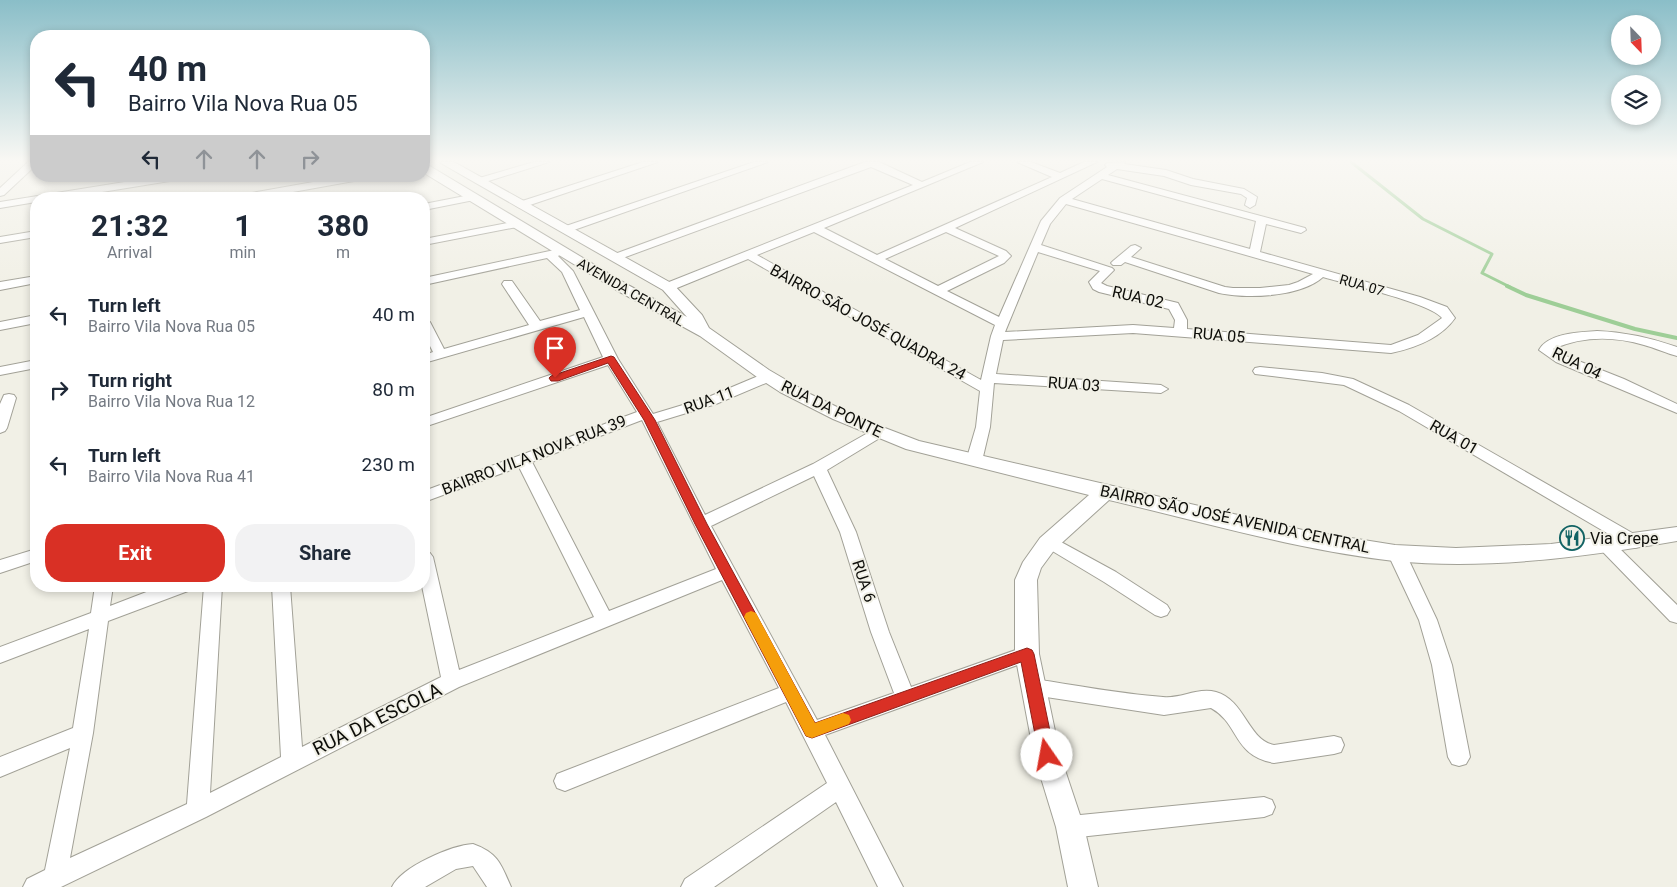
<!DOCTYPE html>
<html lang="en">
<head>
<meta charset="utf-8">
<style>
	body { margin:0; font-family:Roboto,sans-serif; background:#f2f2f3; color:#1f2937; height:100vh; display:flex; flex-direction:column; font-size:19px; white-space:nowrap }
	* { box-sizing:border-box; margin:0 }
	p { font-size:16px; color:#747a83 }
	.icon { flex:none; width:28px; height:28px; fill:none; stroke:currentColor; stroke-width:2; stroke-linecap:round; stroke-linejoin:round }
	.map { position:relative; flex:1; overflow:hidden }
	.drawer { position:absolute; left:30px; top:192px; width:400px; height:400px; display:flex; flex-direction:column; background:#fff; border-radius:20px; box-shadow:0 2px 8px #0003 }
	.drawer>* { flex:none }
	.guide { position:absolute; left:30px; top:30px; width:400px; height:152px; border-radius:20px; box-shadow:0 2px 8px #0003; background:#fff; color:#1f2937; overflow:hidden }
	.needle { width:32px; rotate:157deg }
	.tools { position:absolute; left:1611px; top:15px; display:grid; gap:10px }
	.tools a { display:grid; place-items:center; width:50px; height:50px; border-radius:50%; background:#fff; box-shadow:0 2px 8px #0003; font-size:25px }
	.pin { position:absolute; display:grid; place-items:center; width:42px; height:42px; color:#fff; margin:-51px -21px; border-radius:50% 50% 50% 0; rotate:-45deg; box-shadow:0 0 5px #0007 }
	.pin .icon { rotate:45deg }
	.me { position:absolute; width:55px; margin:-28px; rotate:348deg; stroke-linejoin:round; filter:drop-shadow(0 0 4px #0008) }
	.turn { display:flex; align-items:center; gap:18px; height:105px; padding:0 15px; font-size:22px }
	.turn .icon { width:65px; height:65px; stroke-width:2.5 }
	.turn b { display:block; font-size:35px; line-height:42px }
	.lanes { display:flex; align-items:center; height:48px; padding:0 15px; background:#0003; justify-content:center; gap:25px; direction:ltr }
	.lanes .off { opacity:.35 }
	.eta { display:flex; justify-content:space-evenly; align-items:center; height:85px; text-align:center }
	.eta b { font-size:30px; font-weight:700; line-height:35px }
	.primary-button { display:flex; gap:10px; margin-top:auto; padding:10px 15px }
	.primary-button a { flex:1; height:58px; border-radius:20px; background:#d93025; color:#fff; font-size:20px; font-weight:700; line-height:58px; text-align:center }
	.primary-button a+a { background:#f2f2f3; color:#1f2937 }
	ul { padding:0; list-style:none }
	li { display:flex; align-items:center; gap:15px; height:75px; padding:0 15px }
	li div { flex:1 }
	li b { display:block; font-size:19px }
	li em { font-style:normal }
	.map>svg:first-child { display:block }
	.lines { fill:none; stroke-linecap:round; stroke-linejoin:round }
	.stream-far1 { stroke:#9ece97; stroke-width:3 }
	.stream { stroke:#9ece97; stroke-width:4 }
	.minor-casing { stroke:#a2a197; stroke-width:2 }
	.tertiary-casing { stroke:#a2a197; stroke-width:2 }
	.minor { fill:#fff; fill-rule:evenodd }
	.tertiary { fill:#fff; fill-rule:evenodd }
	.route { fill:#d93025; stroke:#8d1f18 }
	.slow { fill:#f59e0b }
	.labels { text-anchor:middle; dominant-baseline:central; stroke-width:4; stroke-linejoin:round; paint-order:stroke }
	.far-street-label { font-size:14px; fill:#0d0d09; stroke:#f1f0e6 }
	.street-label { font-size:16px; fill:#0d0d09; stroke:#f1f0e6 }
	.poi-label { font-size:16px; fill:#0d0d09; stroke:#f1f0e6; text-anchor:start }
	.near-street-label { font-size:19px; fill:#0d0d09; stroke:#f1f0e6 }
</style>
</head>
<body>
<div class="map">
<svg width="1677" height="887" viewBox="0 0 1677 887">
	<rect width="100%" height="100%" fill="#f1f0e6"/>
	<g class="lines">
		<path class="stream-far1" d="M 1351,162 L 1423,219 L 1492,254 L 1482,273 L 1510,287"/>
		<path class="stream" d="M 1507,286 L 1526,295 L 1635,329 L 1677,338"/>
		<defs>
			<path id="minor" d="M 28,162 L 36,162 L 36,165 L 4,195 L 0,196 L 0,188 Z
				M 534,162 L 549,162 L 479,184 L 474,181 L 476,179 Z
				M 643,162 L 658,162 L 524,207 L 520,208 L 515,205 L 516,203 Z
				M 754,162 L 768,162 L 571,231 L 567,232 L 562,229 L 563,227 Z
				M 865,162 L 879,162 L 922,182 L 970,162 L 983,162 L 824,228 L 877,255 L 1052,177 L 1017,162 L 1031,162 L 1060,173 L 1084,162 L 1097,162 L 955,228 L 1006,251 L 1011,256 L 1004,263 L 947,291 L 999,317 L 1041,221 L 1060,198 L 1107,167 L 1105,165 L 1107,163 L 1125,162 L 1124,164 L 1166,170 L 1193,179 L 1244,189 L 1257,197 L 1255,205 L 1250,208 L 1245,205 L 1247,198 L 1241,194 L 1191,185 L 1164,176 L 1117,169 L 1108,175 L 1305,228 L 1306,230 L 1301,233 L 1266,224 L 1260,252 L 1420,297 L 1447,307 L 1455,318 C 1441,338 1415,348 1391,353 L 1133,333 L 1003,340 L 996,374 L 1161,385 L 1168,389 L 1161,393 L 994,383 L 990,427 L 982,461 L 979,464 L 969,464 L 966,461 L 976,427 L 980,391 L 748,259 L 672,290 L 668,291 L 662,287 L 664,284 L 913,185 L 871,167 L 620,259 L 612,259 L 610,257 L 612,255 ZM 1102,179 L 1256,221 L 1250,249 L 1072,199 ZM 1066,204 L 1313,274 L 1298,282 L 1289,285 L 1260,288 L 1233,288 L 1225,287 L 1131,257 L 1141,248 L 1135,245 L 1131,246 L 1113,261 L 1111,263 L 1113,265 L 1121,265 L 1125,262 L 1219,293 C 1247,299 1301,297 1323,277 C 1346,284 1431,303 1442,318 L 1418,335 L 1391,345 L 1187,329 L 1187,320 L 1178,303 L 1107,286 L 1101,283 L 1114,270 L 1112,268 L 1041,245 L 1050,224 ZM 814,232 L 995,325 L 991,336 L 981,380 L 757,255 ZM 946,232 L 999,256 L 938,286 L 885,259 ZM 1038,252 L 1100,271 L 1089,282 L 1093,289 L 1099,292 L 1169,309 L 1175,320 L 1174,328 L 1133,325 L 1005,332 Z
				M 162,176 L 187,176 L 182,179 L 59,199 L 36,199 L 36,202 L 0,208 L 0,202 Z
				M 347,176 L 370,176 L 365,179 L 254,199 L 230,199 L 235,196 Z
				M 470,195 L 474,196 L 474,200 L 424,210 L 424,204 Z
				M 518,221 L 522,222 L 523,224 L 522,226 L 424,245 L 424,239 Z
				M 36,231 L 36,237 L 0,243 L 0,237 Z
				M 559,249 L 565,252 L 558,256 L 573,271 L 618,359 L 653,414 L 706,398 L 763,374 L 773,374 L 775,377 L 773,380 L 716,404 L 657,422 L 705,515 L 813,464 L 873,430 L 883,430 L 885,433 L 883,436 L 827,470 L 856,532 L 889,632 L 911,687 L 1027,646 L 1034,649 L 1037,654 L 1034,659 L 825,735 L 903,887 L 878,887 L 836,802 L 714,887 L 681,887 L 685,879 L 827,783 L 786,702 L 565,791 L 557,788 L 554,781 L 557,774 L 779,688 L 722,580 L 459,687 L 206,817 L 61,887 L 23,887 L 27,879 L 45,870 L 70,748 L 0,777 L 0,757 L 73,728 L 89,629 L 0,663 L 0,647 L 91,613 L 95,586 L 113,586 L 110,606 L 162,586 L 191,586 L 188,591 L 108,621 L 93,733 L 70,858 L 187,804 L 204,586 L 222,586 L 210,793 L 281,757 L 272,586 L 290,586 L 302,747 L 441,677 L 422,586 L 424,586 L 424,551 L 430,553 L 433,557 L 459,670 L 594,617 L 519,467 L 424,502 L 424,491 L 637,412 L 608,365 L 424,427 L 424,418 L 603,357 L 584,317 L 424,363 L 424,355 L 433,352 L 424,334 L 424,318 L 430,322 L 444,349 L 529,325 L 502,284 L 504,281 L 512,281 L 540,321 L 580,310 L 562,272 L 547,258 L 424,285 L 424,278 ZM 642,420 L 716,569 L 609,611 L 532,462 ZM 814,476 L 840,532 L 871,632 L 894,693 L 817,720 L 711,526 Z
				M 36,276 L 36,283 L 0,290 L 0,282 Z
				M 36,315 L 36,323 L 0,330 L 0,322 Z
				M 1597,331 C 1625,332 1651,338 1677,347 L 1677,356 C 1666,353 1655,348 1644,345 C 1614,336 1582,336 1553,349 L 1566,356 L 1624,379 L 1677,404 L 1677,413 L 1556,362 L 1539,350 C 1548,333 1580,332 1597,331 Z
				M 36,360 L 36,368 L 0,375 L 0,367 Z
				M 1260,367 L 1322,373 L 1353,379 L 1409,405 L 1641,538 L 1643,542 L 1641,546 L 1635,548 L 1629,546 L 1399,411 L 1344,385 L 1255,374 L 1253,371 L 1255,368 Z
				M 9,394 L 14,395 L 16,398 L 7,428 L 5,431 L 0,433 L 0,404 L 4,395 Z
				M 1050,536 L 1116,572 L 1167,605 L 1170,610 L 1167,615 L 1161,617 L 1155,615 L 1104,582 L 1044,546 L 1042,542 L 1044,538 Z
				M 1607,540 L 1613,542 L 1677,605 L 1677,623 L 1670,621 L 1601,550 L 1598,546 L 1601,542 Z
				M 1396,546 L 1402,548 L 1405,552 L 1437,620 L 1452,665 L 1470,757 L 1466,764 L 1459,766 L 1452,764 L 1448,757 L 1432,665 L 1419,620 L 1387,552 L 1390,548 Z
				M 36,549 L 36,561 L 0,573 L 0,560 Z
				M 1033,679 C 1076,685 1120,694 1163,697 C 1181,699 1198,687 1216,692 C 1245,700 1248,740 1274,745 L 1334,736 L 1341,738 L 1344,745 L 1341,752 L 1334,754 L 1274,763 C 1232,755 1240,724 1211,708 L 1164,715 L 1033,695 L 1026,693 L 1023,687 L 1026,681 Z
				M 1264,797 L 1272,800 L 1275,807 L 1272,814 L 1264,817 L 1070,838 L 1062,835 L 1059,827 L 1062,819 L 1070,816 Z
				M 473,844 C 498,853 501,864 511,887 L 487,887 L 473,866 L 456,869 L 425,887 L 392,887 C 401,867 452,845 473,844 Z"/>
			<path id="tertiary" d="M 439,162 L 454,162 L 673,284 L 702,315 L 709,328 L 769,370 L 810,394 L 864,420 L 919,441 L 1307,531 L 1395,545 L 1456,548 L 1551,544 L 1677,527 L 1677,541 C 1584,557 1488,570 1394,561 C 1298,550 1203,522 1109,500 L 1055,549 L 1041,568 L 1037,580 L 1039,654 L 1060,755 L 1084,827 L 1098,887 L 1068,887 L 1056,827 L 1034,755 L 1015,654 L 1015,580 L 1023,562 L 1040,538 L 1089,495 L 906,449 L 833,419 L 780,392 L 757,377 L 700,336 L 618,291 L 424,173 L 424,164 L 428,165 L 628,285 L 687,317 L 663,290 Z"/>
		</defs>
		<use href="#minor" class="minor-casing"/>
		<use href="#tertiary" class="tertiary-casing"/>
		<use href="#minor" class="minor"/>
		<use href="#tertiary" class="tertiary"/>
	</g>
	<linearGradient id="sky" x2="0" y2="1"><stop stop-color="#8abec8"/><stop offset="0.56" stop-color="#f9f8f4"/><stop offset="1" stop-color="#f9f8f4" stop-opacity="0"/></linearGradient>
	<rect width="1677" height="287" fill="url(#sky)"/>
	<path class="route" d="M 611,356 L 614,357 L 655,420 L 707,524 L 815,723 L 1027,648 L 1032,650 L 1034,654 L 1055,755 L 1053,760 L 1047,762 L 1041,760 L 1039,755 L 1021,662 L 812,738 L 806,736 L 695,524 L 644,420 L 608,363 L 558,381 L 551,381 L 549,378 L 551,376 Z"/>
	<path class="slow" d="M 751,611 L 756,613 L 815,723 L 843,713 L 849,715 L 851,720 L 849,724 L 812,738 L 806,736 L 744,617 L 746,613 Z"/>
	<defs>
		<symbol id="restaurant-ring" viewBox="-11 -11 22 22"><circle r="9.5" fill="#f1f0e6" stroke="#126364" stroke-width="1.5"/><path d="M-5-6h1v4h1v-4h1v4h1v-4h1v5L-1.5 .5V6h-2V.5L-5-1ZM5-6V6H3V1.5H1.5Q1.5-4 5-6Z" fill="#126364"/></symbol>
	</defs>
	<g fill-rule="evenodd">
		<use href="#restaurant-ring" x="1558" y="524" width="28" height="28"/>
	</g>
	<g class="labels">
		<g class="far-street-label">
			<text transform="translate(1362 285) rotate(16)">RUA 07</text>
			<text transform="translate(631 292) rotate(30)">AVENIDA CENTRAL</text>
		</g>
		<g class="street-label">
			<text transform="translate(1138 297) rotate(13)">RUA 02</text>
			<text transform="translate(868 322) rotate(29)">BAIRRO SÃO JOSÉ QUADRA 24</text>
			<text transform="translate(1219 335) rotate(5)">RUA 05</text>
			<text transform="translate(1577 363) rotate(26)">RUA 04</text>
			<text transform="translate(1074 384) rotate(4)">RUA 03</text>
			<text transform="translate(709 400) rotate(-20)">RUA 11</text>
			<text transform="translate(832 409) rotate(26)">RUA DA PONTE</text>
			<text transform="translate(1454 437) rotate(30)">RUA 01</text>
			<text transform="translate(534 455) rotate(-21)">BAIRRO VILA NOVA RUA 39</text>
			<text transform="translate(1235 519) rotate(12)">BAIRRO SÃO JOSÉ AVENIDA CENTRAL</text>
			<text transform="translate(864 581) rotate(72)">RUA 6</text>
		</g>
		<g class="poi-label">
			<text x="1590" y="538">Via Crepe</text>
		</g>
		<g class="near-street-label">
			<text transform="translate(377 719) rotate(-26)">RUA DA ESCOLA</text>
		</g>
	</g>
</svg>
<div class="tools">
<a><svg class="needle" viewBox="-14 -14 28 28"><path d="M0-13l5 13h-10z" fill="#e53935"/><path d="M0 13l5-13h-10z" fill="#747a83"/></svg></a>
<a><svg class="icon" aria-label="layers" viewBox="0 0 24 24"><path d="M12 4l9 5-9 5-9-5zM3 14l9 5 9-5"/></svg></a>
</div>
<div class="pin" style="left:555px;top:378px;background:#d93025"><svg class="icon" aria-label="arrive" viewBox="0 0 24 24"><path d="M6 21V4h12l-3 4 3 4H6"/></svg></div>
<svg class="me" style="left:1047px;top:755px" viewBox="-20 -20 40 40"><circle r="19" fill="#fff"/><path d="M0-13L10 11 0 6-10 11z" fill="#d93025"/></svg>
<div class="guide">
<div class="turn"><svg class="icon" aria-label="left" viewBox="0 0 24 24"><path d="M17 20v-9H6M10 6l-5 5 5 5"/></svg><div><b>40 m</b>Bairro Vila Nova Rua 05</div></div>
<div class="lanes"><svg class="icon" aria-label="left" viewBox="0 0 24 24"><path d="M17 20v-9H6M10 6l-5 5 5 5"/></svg><svg class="icon off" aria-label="ahead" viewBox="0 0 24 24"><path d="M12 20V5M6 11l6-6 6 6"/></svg><svg class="icon off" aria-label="ahead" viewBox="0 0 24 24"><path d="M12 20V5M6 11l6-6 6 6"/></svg><svg class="icon off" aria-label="right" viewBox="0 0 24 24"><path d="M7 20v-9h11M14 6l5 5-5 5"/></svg></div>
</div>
<section class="drawer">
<div class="eta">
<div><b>21:32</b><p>Arrival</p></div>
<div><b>1</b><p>min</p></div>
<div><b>380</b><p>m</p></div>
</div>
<ul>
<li><svg class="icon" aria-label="left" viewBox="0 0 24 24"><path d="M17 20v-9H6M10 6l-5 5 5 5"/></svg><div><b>Turn left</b><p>Bairro Vila Nova Rua 05</p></div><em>40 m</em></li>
<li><svg class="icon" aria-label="right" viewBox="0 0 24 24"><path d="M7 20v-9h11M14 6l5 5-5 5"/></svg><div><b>Turn right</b><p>Bairro Vila Nova Rua 12</p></div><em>80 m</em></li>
<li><svg class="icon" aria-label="left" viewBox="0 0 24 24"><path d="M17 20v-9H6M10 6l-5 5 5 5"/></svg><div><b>Turn left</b><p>Bairro Vila Nova Rua 41</p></div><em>230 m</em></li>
</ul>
<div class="primary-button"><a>Exit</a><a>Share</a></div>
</section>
</div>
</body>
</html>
